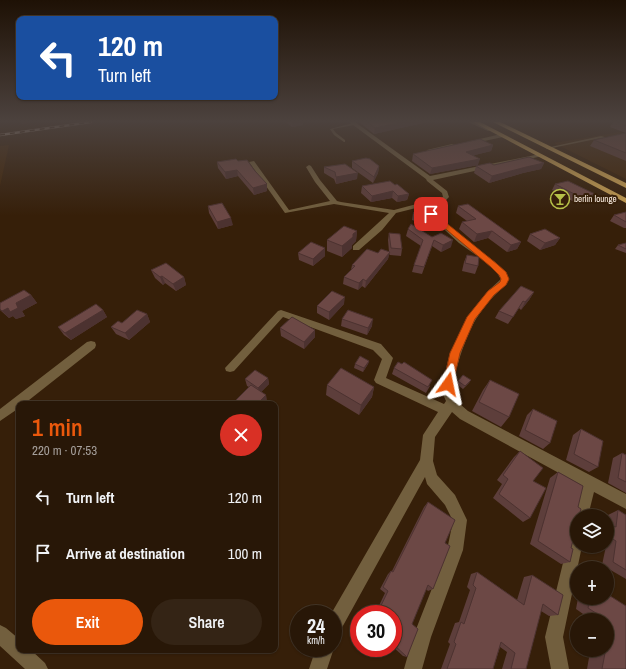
<!DOCTYPE html>
<html lang="en">
<head>
<meta charset="utf-8">
<style>
	body { margin:0; font-family:"Archivo Narrow",sans-serif; background:#342415; color:#f1f3f6; height:100vh; display:flex; flex-direction:column; font-size:15px; white-space:nowrap }
	* { box-sizing:border-box; margin:0 }
	p { font-size:13px; color:#a59f9b }
	.icon { flex:none; width:22px; height:22px; fill:none; stroke:currentColor; stroke-width:2; stroke-linecap:round; stroke-linejoin:round }
	.map { position:relative; flex:1; overflow:hidden }
	.details { position:absolute; left:16px; top:401px; width:262px; height:252px; display:flex; flex-direction:column; background:#281707; border-radius:8px; box-shadow:0 1px 3px #0004,0 0 0 1px #443628 }
	.details>* { flex:none }
	.guide { position:absolute; left:16px; top:16px; width:262px; height:84px; border-radius:8px; box-shadow:0 1px 3px #0004,0 0 0 1px #443628; background:#1a4fa0; color:#fff; overflow:hidden }
	.fabs { position:absolute; left:570px; top:509px; display:grid; gap:8px }
	.fabs a { display:grid; place-items:center; width:44px; height:44px; border-radius:50%; background:#281707; box-shadow:0 1px 3px #0004,0 0 0 1px #443628; font-size:20px }
	.speed { position:absolute; left:290px; top:605px; display:flex; gap:8px; font-size:20px; font-weight:700; text-align:center }
	.speed>* { display:grid; place-content:center; width:52px; height:52px; border-radius:50%; background:#281707; box-shadow:0 1px 3px #0004,0 0 0 1px #443628; line-height:1 }
	.speed small { font-size:10px; font-weight:400 }
	.speed .limit { border:6px solid #d22; background:#fff; color:#111 }
	.pin { position:absolute; display:grid; place-items:center; width:34px; height:34px; color:#fff; margin:-17px; border-radius:8px; box-shadow:0 2px 6px #0006 }
	.me { position:absolute; width:44px; margin:-22px; rotate:12deg; stroke-linejoin:round; filter:drop-shadow(0 0 3px #0008) }
	.turn { display:flex; align-items:center; gap:14px; height:84px; padding:0 16px; font-size:18px }
	.turn .icon { width:52px; height:52px; stroke-width:2.5 }
	.turn b { display:block; font-size:28px; line-height:34px }
	.round { display:grid; place-items:center; flex:none; width:42px; height:42px; border-radius:21px; background:#342415 }
	.overview { display:flex; align-items:center; justify-content:space-between; height:68px; padding:0 16px }
	h1 { font-size:24px; font-weight:600; line-height:30px; color:#ea580c }
	.button { display:flex; gap:8px; margin-top:auto; padding:8px 16px }
	.button a { flex:1; height:46px; border-radius:24px; background:#ea580c; color:#fff; font-size:16px; font-weight:600; line-height:46px; text-align:center }
	.button a+a { background:#342415; color:#f1f3f6 }
	ul { padding:0; list-style:none }
	li { display:flex; align-items:center; gap:12px; height:56px; padding:0 16px }
	li div { flex:1 }
	li b { display:block; font-size:15px }
	li em { font-style:normal }
	.map>svg:first-child { display:block }
	.built { fill:#422609 }
	.lines { fill:none; stroke-linecap:round; stroke-linejoin:round }
	.service { fill:#725f3e; fill-rule:evenodd }
	.minor { fill:#725f3e; fill-rule:evenodd }
	.tertiary { fill:#725f3e; fill-rule:evenodd }
	.trunk { fill:#cea453; fill-rule:evenodd }
	.rail-casing { stroke:#bead9f; stroke-width:2.5 }
	.rail { stroke:#361f09; stroke-width:1.5; stroke-dasharray:5; stroke-linecap:butt }
	.wall { fill:#5d3e3b }
	.shaded-wall { fill:#4c3230 }
	.building { fill:#6c4845; stroke:#4c3230 }
	.route { fill:#ea580c; stroke:#983908 }
	.labels { text-anchor:middle; dominant-baseline:central; stroke-width:4; stroke-linejoin:round; paint-order:stroke }
	.far-poi-label { font-size:9px; fill:#fef1e6; stroke:#361f09; text-anchor:start }
</style>
</head>
<body>
<div class="map">
<svg width="626" height="669" viewBox="0 0 626 669">
	<rect width="100%" height="100%" fill="#361f09"/>
	<path class="built" d="M 619,132 L 626,134 L 626,179 L 554,143 Z
		M 9,145 L 0,186 L 0,146 Z"/>
	<g class="lines">
		<path class="service" d="M 353,123 L 354,125 L 333,129 L 336,133 L 345,140 L 345,142 L 344,142 L 334,135 L 330,129 Z
			M 601,136 L 612,139 L 611,140 L 601,138 L 547,149 L 546,148 Z"/>
		<path class="minor" d="M 349,122 L 355,122 L 430,176 L 540,154 L 540,156 L 538,157 L 433,180 L 447,191 L 449,197 L 446,200 L 426,206 L 466,240 L 495,262 L 509,279 C 506,286 500,289 495,295 C 488,301 483,309 478,316 C 468,330 451,376 454,392 C 455,400 462,406 468,411 L 626,494 L 626,509 L 594,492 L 588,516 L 577,516 L 577,522 L 576,521 L 574,516 L 581,485 L 460,419 L 452,412 L 435,437 L 433,461 L 437,475 L 455,495 L 467,520 L 463,550 L 431,637 L 422,669 L 404,669 L 413,637 L 447,550 L 453,521 L 445,505 L 427,484 L 425,477 L 339,633 L 333,636 L 333,614 L 331,614 L 420,460 L 423,435 L 438,412 L 376,383 L 374,380 L 382,359 L 373,350 L 283,317 L 234,371 L 230,372 L 226,371 L 225,368 L 278,311 L 281,310 L 381,344 L 393,358 L 386,378 L 444,404 L 446,401 L 442,392 L 442,384 L 450,353 L 469,315 L 488,291 L 501,279 C 491,262 473,254 459,243 C 446,231 433,219 420,207 L 396,213 L 382,230 L 359,250 L 353,250 L 353,246 L 389,213 L 334,204 L 285,213 L 249,162 L 254,161 L 289,210 L 330,201 L 315,182 L 306,167 L 309,165 L 311,166 L 320,180 L 337,201 L 341,202 L 394,210 L 443,197 L 442,193 L 427,181 L 426,179 Z
			M 501,134 L 504,136 L 503,137 L 470,144 L 467,142 Z
			M 452,144 L 454,145 L 454,147 L 430,152 L 427,150 Z
			M 91,341 L 95,342 L 96,345 L 95,348 L 24,404 L 19,404 L 19,408 L 0,421 L 0,409 L 87,342 Z
			M 577,527 L 577,546 L 582,546 L 563,637 L 569,669 L 551,669 L 545,637 L 570,534 L 572,529 Z
			M 0,625 L 6,628 L 19,639 L 19,650 L 31,650 L 45,663 L 48,669 L 25,669 L 0,646 Z
			M 333,646 L 334,648 L 327,669 L 309,669 L 316,648 L 333,648 Z"/>
		<path class="tertiary" d="M 468,122 L 475,122 L 492,130 L 488,131 Z"/>
		<path class="trunk" d="M 473,122 L 480,122 L 626,198 L 626,203 Z
			M 493,122 L 500,122 L 626,183 L 626,188 Z"/>
		<defs>
			<path id="rail" d="M 0,135 L 91,122"/>
		</defs>
		<use href="#rail" class="rail-casing"/>
		<use href="#rail" class="rail"/>
	</g>
	<path class="wall" d="M 286,122 L 303,122 L 303,125 L 292,127 Z
		M 359,122 L 427,122 L 374,134 Z
		M 613,122 L 626,122 L 626,161 L 590,146 L 594,140 L 626,133 L 610,127 Z
		M 493,145 L 491,151 L 474,155 L 478,165 L 430,174 L 412,161 L 413,154 Z
		M 236,159 L 267,191 L 254,195 L 238,176 L 226,179 L 218,168 L 217,162 Z
		M 352,161 L 379,166 L 378,173 L 373,183 L 352,168 Z
		M 544,163 L 541,169 L 523,173 L 489,183 L 474,173 L 476,166 Z
		M 324,167 L 357,179 L 336,184 L 334,179 L 324,173 Z
		M 555,184 L 591,200 L 578,204 L 552,190 Z
		M 395,185 L 409,194 L 407,200 L 397,202 L 392,198 L 371,202 L 361,193 L 362,186 Z
		M 208,206 L 233,225 L 218,229 L 209,213 Z
		M 458,206 L 521,242 L 517,249 L 507,252 L 488,238 L 474,242 L 459,229 L 462,222 L 467,221 L 456,213 Z
		M 626,212 L 626,228 L 624,228 L 610,221 L 614,215 Z
		M 413,213 L 430,219 L 423,224 L 412,220 Z
		M 408,229 L 432,237 L 451,247 L 441,252 L 432,246 L 422,274 L 412,272 L 414,265 L 421,246 L 406,236 Z
		M 357,231 L 356,241 L 352,245 L 352,248 L 342,257 L 327,251 L 327,240 Z
		M 389,233 L 402,249 L 401,256 L 390,255 L 389,254 L 388,259 L 365,288 L 362,286 L 358,290 L 343,284 L 344,277 L 351,270 L 352,265 L 378,253 L 389,252 L 388,240 Z
		M 530,234 L 560,238 L 555,245 L 540,250 L 527,241 Z
		M 626,243 L 626,253 L 615,249 L 618,245 Z
		M 298,253 L 325,256 L 313,266 L 299,260 Z
		M 467,255 L 478,266 L 475,274 L 462,271 L 464,262 Z
		M 151,270 L 184,277 L 186,285 L 176,291 L 165,283 L 163,285 L 155,278 Z
		M 534,292 L 529,300 L 521,310 L 519,308 L 508,324 L 495,318 L 499,311 Z
		M 31,295 L 37,303 L 22,311 L 25,316 L 16,319 L 13,316 L 9,318 L 0,310 L 0,303 Z
		M 344,304 L 329,320 L 317,313 L 317,306 Z
		M 103,310 L 107,317 L 71,340 L 64,335 L 58,327 Z
		M 147,314 L 150,322 L 129,340 L 116,334 L 111,327 Z
		M 342,319 L 372,326 L 367,335 L 341,326 Z
		M 280,328 L 315,330 L 315,337 L 304,349 L 281,336 Z
		M 369,361 L 368,364 L 363,372 L 354,368 L 355,364 Z
		M 402,364 L 430,386 L 426,393 L 392,374 L 394,368 Z
		M 268,378 L 269,384 L 261,392 L 266,395 L 267,404 L 232,404 L 249,387 L 247,386 L 245,379 Z
		M 471,380 L 469,383 L 463,389 L 456,384 L 458,381 Z
		M 490,380 L 509,417 L 501,427 L 472,411 L 483,390 Z
		M 327,385 L 374,387 L 372,397 L 359,415 L 326,395 Z
		M 533,409 L 550,443 L 543,449 L 519,436 L 527,415 Z
		M 581,429 L 598,467 L 589,472 L 566,460 L 573,435 Z
		M 520,451 L 533,481 L 530,518 L 523,522 L 493,498 L 502,484 L 497,480 L 514,457 Z
		M 622,453 L 626,455 L 626,493 L 608,483 L 613,458 Z
		M 558,472 L 578,507 L 571,548 L 570,562 L 561,564 L 530,544 L 550,478 Z
		M 428,502 L 445,543 L 433,589 L 428,591 L 426,589 L 412,624 L 407,657 L 403,656 L 393,647 L 393,614 L 375,614 L 385,593 L 380,589 L 388,574 L 391,571 L 392,571 L 424,507 Z
		M 618,510 L 626,515 L 626,579 L 602,565 L 606,546 L 607,546 L 607,522 L 608,515 Z
		M 477,572 L 517,600 L 524,577 L 532,575 L 558,615 L 549,616 L 541,611 L 526,669 L 502,669 L 507,652 L 500,647 L 493,669 L 441,669 L 450,644 L 448,642 L 455,623 L 459,622 L 470,590 L 467,587 L 471,574 Z
		M 578,598 L 607,598 L 626,669 L 587,669 L 590,652 L 588,650 L 607,650 L 607,620 L 585,620 L 586,616 L 576,609 Z"/>
	<path class="shaded-wall" d="M 21,122 L 34,122 L 22,124 Z
		M 292,122 L 303,122 L 303,125 L 292,127 Z
		M 402,122 L 427,122 L 374,134 L 375,128 Z
		M 493,145 L 491,151 L 464,158 L 466,152 Z
		M 480,159 L 478,165 L 430,174 L 432,168 Z
		M 544,163 L 541,169 L 523,173 L 489,183 L 492,176 L 526,167 Z
		M 379,166 L 378,173 L 373,183 L 374,177 Z
		M 237,170 L 238,176 L 226,179 L 225,172 Z
		M 358,173 L 357,179 L 336,184 L 336,177 Z
		M 267,184 L 267,191 L 254,195 L 253,188 Z
		M 393,191 L 392,198 L 371,202 L 372,196 Z
		M 409,194 L 407,200 L 397,202 L 398,196 Z
		M 595,194 L 591,200 L 578,204 L 582,198 Z
		M 432,212 L 430,219 L 423,224 L 425,217 Z
		M 231,218 L 233,225 L 218,229 L 217,222 Z
		M 357,231 L 356,241 L 352,245 L 352,248 L 342,257 L 342,246 L 353,234 Z
		M 492,231 L 488,238 L 474,242 L 477,234 Z
		M 560,238 L 555,245 L 540,250 L 545,243 Z
		M 453,240 L 451,247 L 441,252 L 443,245 Z
		M 521,242 L 517,249 L 507,252 L 511,245 Z
		M 325,248 L 325,256 L 313,266 L 313,259 Z
		M 390,252 L 388,259 L 365,288 L 366,281 Z
		M 162,276 L 165,283 L 163,285 L 160,277 Z
		M 184,277 L 186,285 L 176,291 L 173,284 Z
		M 363,279 L 362,286 L 358,290 L 359,283 Z
		M 534,292 L 529,300 L 521,310 L 525,302 Z
		M 31,295 L 37,303 L 22,311 L 25,316 L 16,319 L 13,316 L 9,318 L 2,311 Z
		M 345,297 L 344,304 L 329,320 L 329,312 Z
		M 103,310 L 107,317 L 71,340 L 65,333 Z
		M 147,314 L 150,322 L 129,340 L 125,333 Z
		M 373,319 L 372,326 L 367,335 L 368,328 Z
		M 315,330 L 315,337 L 304,349 L 304,342 Z
		M 369,361 L 368,364 L 363,372 L 364,368 Z
		M 268,378 L 269,384 L 259,394 L 258,388 Z
		M 374,387 L 372,397 L 359,415 L 361,405 Z
		M 266,395 L 267,404 L 257,404 Z"/>
	<path class="building" d="M 367,122 L 402,122 L 375,128 Z
		M 617,122 L 626,122 L 626,126 Z
		M 626,133 L 626,153 L 594,140 Z
		M 480,139 L 493,145 L 466,152 L 480,159 L 432,168 L 413,154 Z
		M 529,157 L 544,163 L 526,167 L 492,176 L 476,166 L 490,163 L 494,165 Z
		M 366,158 L 370,159 L 379,166 L 374,177 L 352,161 Z
		M 236,159 L 238,161 L 247,160 L 255,171 L 267,184 L 253,188 L 237,170 L 225,172 L 217,162 Z
		M 345,164 L 358,173 L 336,177 L 335,172 L 324,167 Z
		M 390,181 L 395,185 L 397,184 L 409,194 L 398,196 L 393,191 L 372,196 L 362,186 Z
		M 568,181 L 595,194 L 582,198 L 555,184 Z
		M 222,203 L 231,218 L 217,222 L 208,206 Z
		M 468,204 L 521,242 L 511,245 L 492,231 L 477,234 L 462,222 L 476,219 L 458,206 Z
		M 421,207 L 432,212 L 425,217 L 413,213 Z
		M 626,212 L 626,222 L 614,215 Z
		M 411,224 L 432,237 L 441,233 L 453,240 L 443,245 L 434,240 L 424,267 L 414,265 L 423,240 L 408,229 Z
		M 344,226 L 357,231 L 353,234 L 353,237 L 342,246 L 327,240 Z
		M 545,229 L 560,238 L 545,243 L 530,234 Z
		M 389,233 L 400,234 L 402,249 L 391,248 Z
		M 311,242 L 325,248 L 313,259 L 298,253 Z
		M 626,243 L 626,249 L 618,245 Z
		M 367,249 L 378,253 L 381,249 L 390,252 L 366,281 L 363,279 L 359,283 L 344,277 L 355,266 L 352,265 Z
		M 467,255 L 479,257 L 478,266 L 465,263 Z
		M 166,263 L 184,277 L 173,284 L 162,276 L 160,277 L 151,270 Z
		M 521,286 L 534,292 L 525,302 L 523,301 L 513,317 L 499,311 Z
		M 24,290 L 31,295 L 16,303 L 18,308 L 10,312 L 8,308 L 2,311 L 0,309 L 0,303 Z
		M 332,291 L 345,297 L 329,312 L 317,306 Z
		M 96,304 L 103,310 L 65,333 L 58,327 Z
		M 137,310 L 147,314 L 125,333 L 111,327 L 118,321 L 122,323 Z
		M 348,310 L 373,319 L 368,328 L 342,319 Z
		M 292,317 L 315,330 L 304,342 L 280,328 Z
		M 360,356 L 369,361 L 364,368 L 355,364 Z
		M 398,362 L 402,364 L 404,362 L 432,380 L 428,387 L 394,368 Z
		M 341,368 L 374,387 L 361,405 L 327,385 Z
		M 255,370 L 268,378 L 258,388 L 245,379 Z
		M 463,375 L 471,380 L 465,386 L 458,381 Z
		M 490,380 L 519,394 L 509,417 L 479,402 Z
		M 251,385 L 266,395 L 257,404 L 232,404 Z
		M 533,409 L 557,421 L 550,443 L 525,430 Z
		M 581,429 L 603,441 L 598,467 L 574,454 Z
		M 520,451 L 543,468 L 533,481 L 546,488 L 530,518 L 499,494 L 508,479 L 503,475 Z
		M 622,453 L 626,455 L 626,482 L 618,478 Z
		M 558,472 L 583,486 L 578,507 L 581,509 L 579,516 L 577,516 L 577,524 L 571,548 L 573,549 L 570,562 L 538,541 Z
		M 428,502 L 455,520 L 445,543 L 450,546 L 433,589 L 428,585 L 412,624 L 418,629 L 407,657 L 393,644 L 393,614 L 377,614 L 388,591 L 383,587 L 391,571 L 393,572 Z
		M 618,510 L 626,515 L 626,570 L 613,562 L 616,541 L 611,538 L 613,526 L 616,527 Z
		M 477,572 L 524,605 L 532,575 L 563,595 L 558,615 L 543,604 L 526,669 L 511,669 L 515,653 L 501,642 L 493,669 L 447,669 L 456,644 L 454,642 L 461,622 L 464,624 L 476,588 L 473,585 Z
		M 607,594 L 626,606 L 626,669 L 602,669 L 605,653 L 601,650 L 607,650 L 607,620 L 599,620 L 599,615 L 588,608 L 590,598 L 607,598 Z"/>
	<linearGradient id="sky" x2="0" y2="1"><stop stop-color="#1e1105"/><stop offset="0.56" stop-color="#4c423e"/><stop offset="1" stop-color="#4c423e" stop-opacity="0"/></linearGradient>
	<rect width="626" height="216" fill="url(#sky)"/>
	<path class="route" d="M 429,213 L 434,213 L 497,264 L 506,272 L 509,279 L 506,285 L 494,295 L 475,319 L 460,353 L 453,384 L 452,387 L 448,388 L 445,387 L 443,384 L 450,353 L 467,317 L 488,291 L 500,282 L 501,279 L 499,275 L 491,267 L 429,215 Z"/>
	<defs>
		<symbol id="bar-ring" viewBox="-11 -11 22 22"><circle r="9.5" fill="#361f09" stroke="#b6c148" stroke-width="1.5"/><path d="M-6-5H6L.8 .8V4.5H3.5V6h-7V4.5H-.8V.8Z" fill="#b6c148"/></symbol>
	</defs>
	<g fill-rule="evenodd">
		<use href="#bar-ring" x="549" y="188" width="22" height="22"/>
	</g>
	<g class="labels">
		<g class="far-poi-label">
			<text x="574" y="199">berlin lounge</text>
		</g>
	</g>
</svg>
<div class="fabs">
<a><svg class="icon" aria-label="layers" viewBox="0 0 24 24"><path d="M12 4l9 5-9 5-9-5zM3 14l9 5 9-5"/></svg></a>
<a>+</a>
<a>−</a>
</div>
<div class="speed"><div>24<small>km/h</small></div><div class="limit">30</div></div>
<div class="pin" style="left:431px;top:214px;background:#d93025"><svg class="icon" aria-label="arrive" viewBox="0 0 24 24"><path d="M6 21V4h12l-3 4 3 4H6"/></svg></div>
<svg class="me" style="left:448px;top:384px" viewBox="-20 -20 40 40"><path d="M0-17L14 15 0 8-14 15z" fill="#ea580c" stroke="#fff" stroke-width="4"/></svg>
<div class="guide">
<div class="turn"><svg class="icon" aria-label="left" viewBox="0 0 24 24"><path d="M17 20v-9H6M10 6l-5 5 5 5"/></svg><div><b>120 m</b>Turn left</div></div>
</div>
<section class="details">
<div class="overview"><div><h1>1 min</h1><p>220 m · 07:53</p></div><a class="round" style="background:#d93025;color:#fff"><svg class="icon" aria-label="close" viewBox="0 0 24 24"><path d="M6 6l12 12M18 6L6 18"/></svg></a></div>
<ul>
<li><svg class="icon" aria-label="left" viewBox="0 0 24 24"><path d="M17 20v-9H6M10 6l-5 5 5 5"/></svg><div><b>Turn left</b></div><em>120 m</em></li>
<li><svg class="icon" aria-label="arrive" viewBox="0 0 24 24"><path d="M6 21V4h12l-3 4 3 4H6"/></svg><div><b>Arrive at destination</b></div><em>100 m</em></li>
</ul>
<div class="button"><a>Exit</a><a>Share</a></div>
</section>
</div>
</body>
</html>
